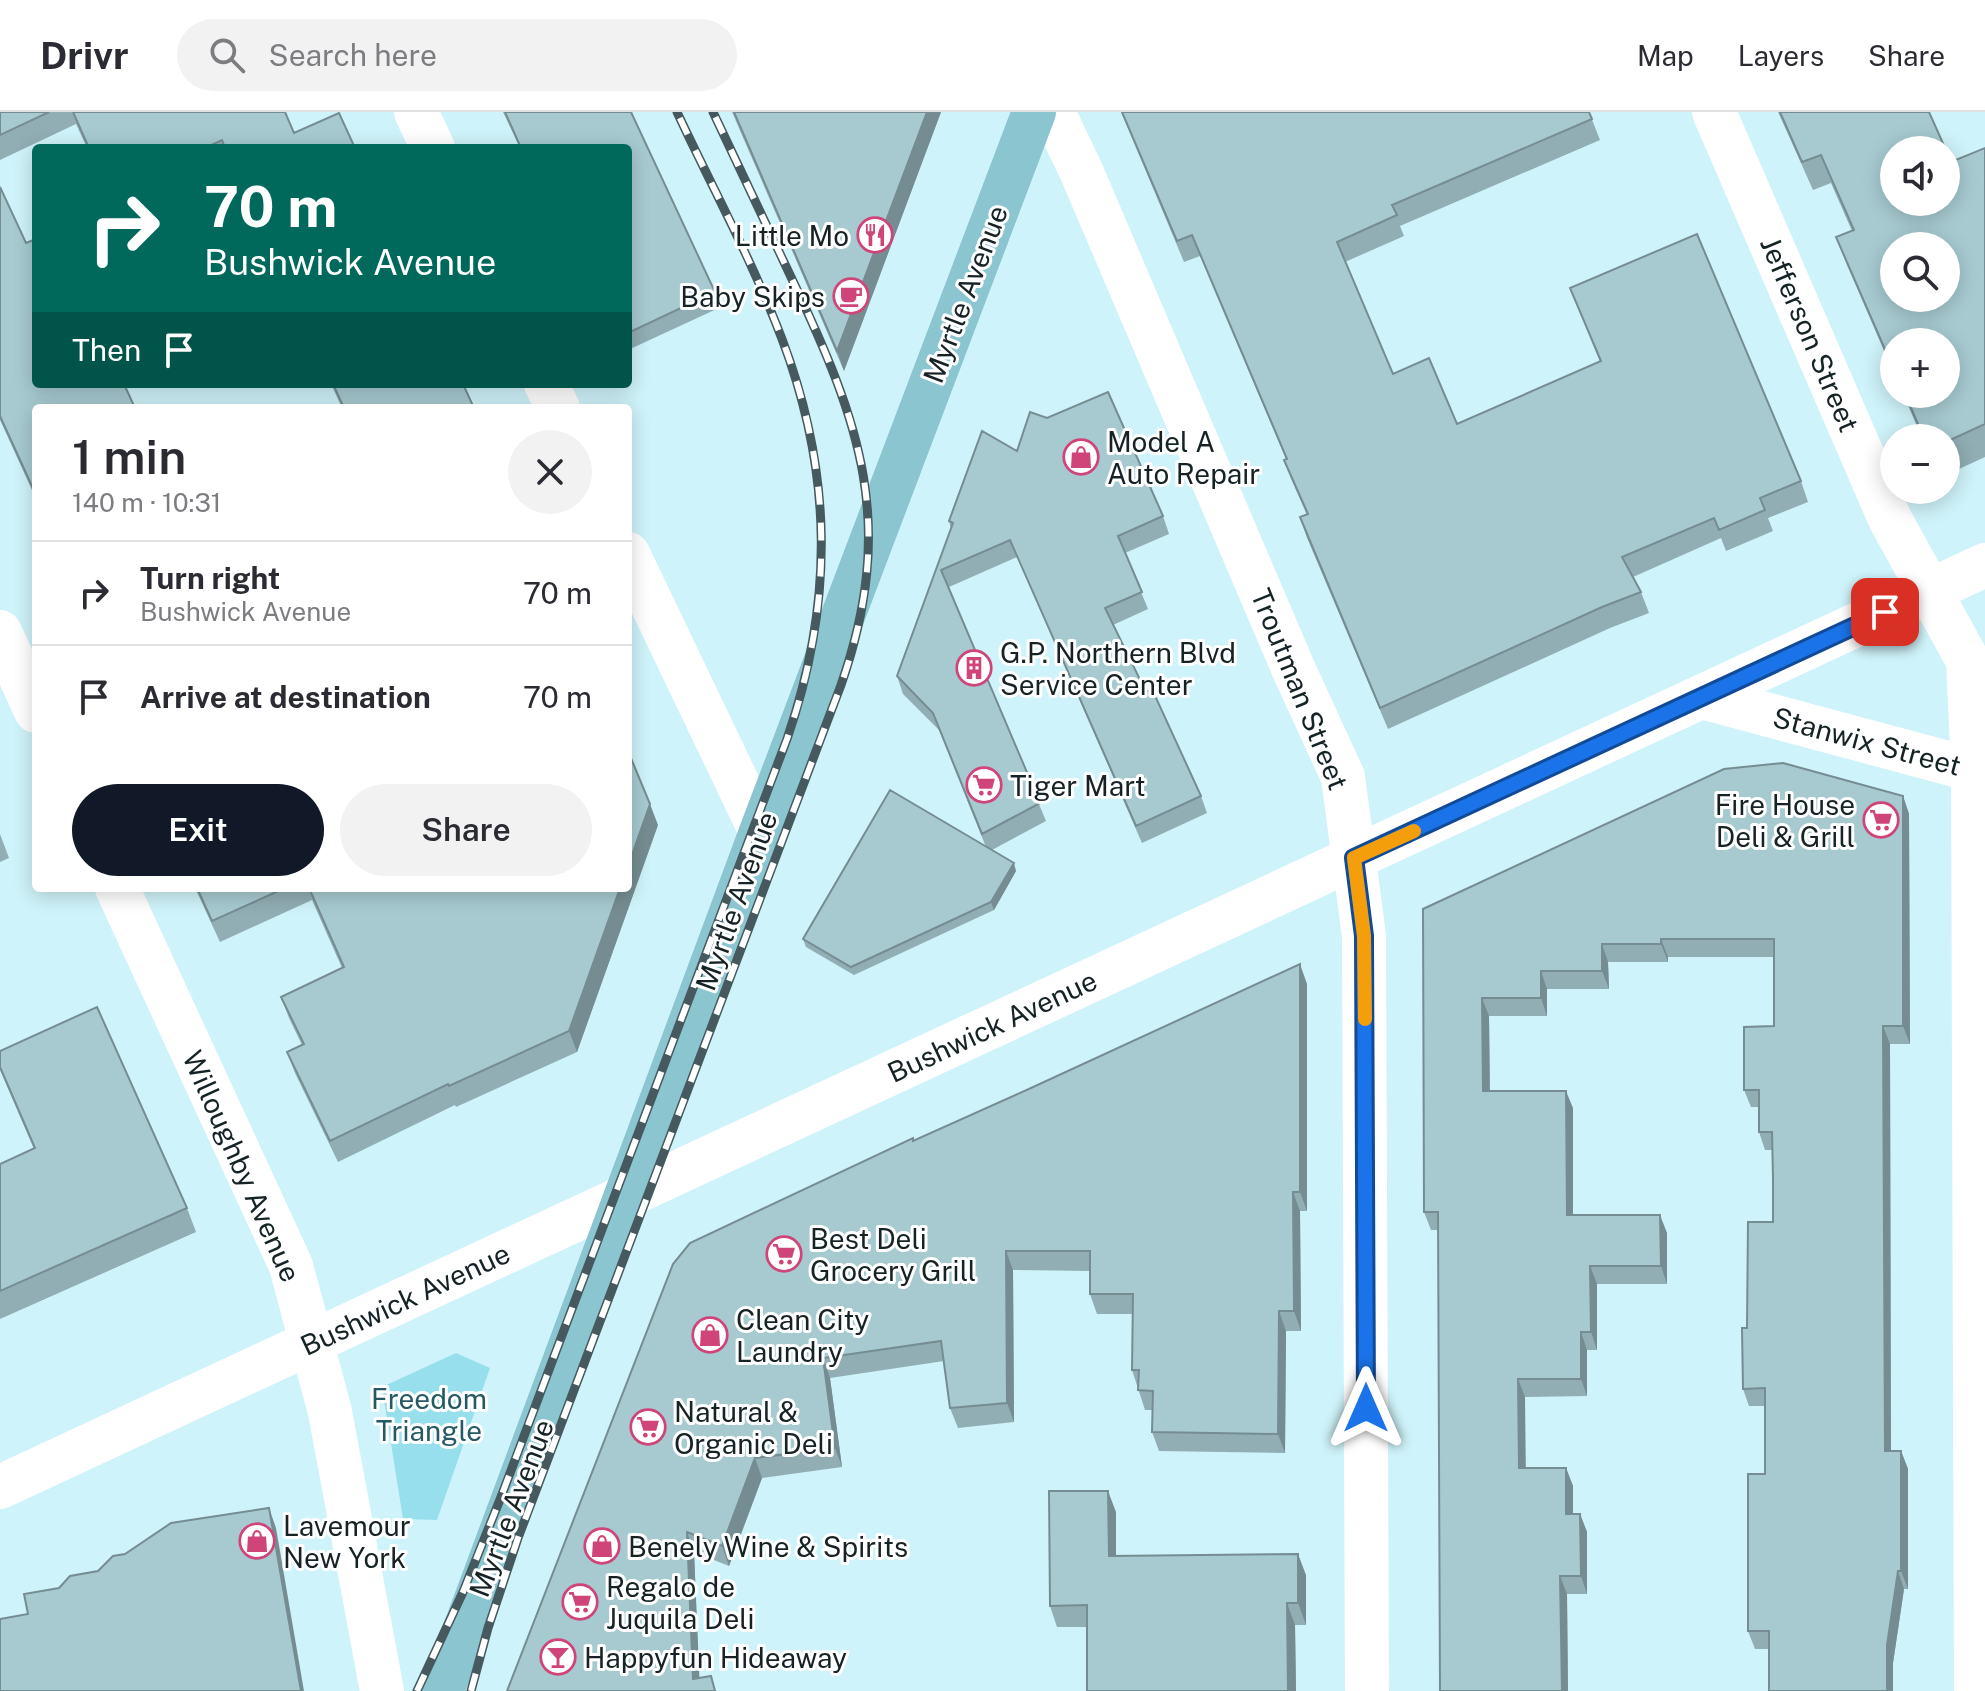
<!DOCTYPE html>
<html lang="en">
<head>
<meta charset="utf-8">
<style>
	body { margin:0; font-family:"Public Sans",sans-serif; background:#f2f2f3; color:#2b2b33; height:100vh; display:flex; flex-direction:column; font-size:30px; white-space:nowrap }
	* { box-sizing:border-box; margin:0 }
	p { font-size:26px; color:#7c7c81 }
	.icon { flex:none; width:44px; height:44px; fill:none; stroke:currentColor; stroke-width:2; stroke-linecap:round; stroke-linejoin:round }
	.map { position:relative; flex:1; overflow:hidden }
	.sheet { position:absolute; left:32px; top:292px; width:600px; height:488px; display:flex; flex-direction:column; background:#fff; border-radius:8px; box-shadow:0 4px 20px #0003 }
	.sheet>* { flex:none }
	.guide { position:absolute; left:32px; top:32px; width:600px; height:244px; border-radius:8px; box-shadow:0 4px 20px #0003; background:#00695c; color:#fff; overflow:hidden }
	.tools { position:absolute; left:1880px; top:24px; display:grid; gap:16px }
	.tools a { display:grid; place-items:center; width:80px; height:80px; border-radius:50%; background:#fff; box-shadow:0 4px 20px #0003; font-size:40px }
	.pin { position:absolute; display:grid; place-items:center; width:68px; height:68px; color:#fff; margin:-34px; border-radius:16px; box-shadow:0 4px 12px #0006 }
	.me { position:absolute; width:88px; margin:-44px; rotate:0deg; stroke-linejoin:round; filter:drop-shadow(0 0 6px #0008) }
	.turn { display:flex; align-items:center; gap:28px; height:168px; padding:0 40px; font-size:36px }
	.turn .icon { width:104px; height:104px; stroke-width:2.5 }
	.turn b { display:block; font-size:56px; line-height:68px }
	.then { display:flex; align-items:center; height:76px; padding:0 40px; background:#0003; gap:16px; font-size:30px }
	.round { display:grid; place-items:center; flex:none; width:84px; height:84px; border-radius:42px; background:#f2f2f3 }
	.overview { display:flex; align-items:center; justify-content:space-between; height:136px; padding:0 40px }
	h1 { font-size:48px; font-weight:600; line-height:60px }
	.button { display:flex; gap:16px; margin-top:auto; padding:16px 40px }
	.button a { flex:1; height:92px; border-radius:48px; background:#111827; color:#fff; font-size:32px; font-weight:600; line-height:92px; text-align:center }
	.button a+a { background:#f2f2f3; color:#2b2b33 }
	ul { padding:0; list-style:none }
	li { display:flex; align-items:center; gap:24px; height:104px; padding:0 40px; border-top:2px solid #e1e1e2 }
	li div { flex:1 }
	li b { display:block; font-size:30px }
	li em { font-style:normal }
	header { display:flex; align-items:center; gap:48px; box-sizing:border-box; height:112px; padding:0 40px; background:#fff; border-bottom:2px solid #e1e1e2 }
	header strong { font-size:38px }
	nav { display:flex; gap:44px; margin-inline-start:auto; font-size:28px }
	.search { width:560px; height:72px; background:#f2f2f3; display:flex; align-items:center; gap:20px; box-sizing:border-box; padding:0 28px; border-radius:44px; color:#7c7c81; font-size:30px }
	.map>svg:first-child { display:block }
	.park { fill:#98dfed }
	.lines { fill:none; stroke-linecap:round; stroke-linejoin:round }
	.minor { stroke:#fff; stroke-width:44 }
	.secondary { stroke:#fff; stroke-width:44 }
	.primary { stroke:#8bc5d0; stroke-width:44 }
	.rail-casing { stroke:#46595e; stroke-width:9 }
	.rail { stroke:#fff; stroke-width:6; stroke-dasharray:18; stroke-linecap:butt }
	.wall { fill:#90aeb4 }
	.shaded-wall { fill:#758d92 }
	.building { fill:#a7cad1; stroke:#758d92; stroke-width:2; fill-rule:evenodd }
	.route-casing { stroke:#114b97; stroke-width:20 }
	.route { stroke:#1a73e8; stroke-width:14 }
	.slow { stroke:#f59e0b; stroke-width:14 }
	.labels { text-anchor:middle; dominant-baseline:central; stroke-width:6; stroke-linejoin:round; paint-order:stroke }
	.poi-label { font-size:28px; fill:#162326; stroke:#fff; text-anchor:start }
	.street-label { font-size:28px; fill:#162326; stroke:#fff }
	.park-label { font-size:28px; fill:#255a64; stroke:#fff }
</style>
</head>
<body>
<header>
<strong>Drivr</strong>
<div class="search"><svg class="icon" aria-label="search" viewBox="0 0 24 24"><circle cx="10" cy="10" r="6"/><path d="M15 15l6 6"/></svg>Search here</div>
<nav><a>Map</a><a>Layers</a><a>Share</a></nav>
</header>
<div class="map">
<svg width="1985" height="1579" viewBox="0 0 1985 1579">
	<rect width="100%" height="100%" fill="#cff3fa"/>
	<path class="park" d="M 456,1241 L 490,1256 L 437,1408 L 403,1407 L 382,1275 Z"/>
	<g class="lines">
		<path class="minor" d="M 416,0 L 433,36
			M 1053,0 L 1082,61 L 1293,556 L 1343,665 L 1364,824 L 1367,1579
			M 1714,0 L 1890,407 L 1968,549 L 1973,658 L 1976,1579
			M 546,272 L 558,296
			M 628,442 L 761,720
			M 0,520 L 36,599
			M 1702,585 L 1985,661
			M 117,776 L 291,1154 L 330,1300 L 382,1579"/>
		<path class="secondary" d="M 0,1375 L 1985,453"/>
		<path class="primary" d="M 442,1579 L 761,720 L 1034,0"/>
		<defs>
			<path id="rail" d="M 417,1579 L 463,1480 L 501,1385 L 787,627 C 834,491 833,362 782,227 C 753,150 712,75 677,0
				M 471,1579 L 488,1516 L 518,1426 L 841,573 C 897,412 861,312 791,165 C 765,110 739,55 713,0"/>
		</defs>
		<use href="#rail" class="rail-casing"/>
		<use href="#rail" class="rail"/>
	</g>
	<path class="wall" d="M 0,0 L 285,0 L 294,21 L 355,36 L 87,36 L 76,12 L 0,48 Z
		M 503,0 L 631,0 L 715,180 L 721,195 L 628,238 L 628,36 L 520,36 Z
		M 732,0 L 941,0 L 844,259 Z
		M 1121,0 L 1589,0 L 1600,28 L 1400,114 L 1404,124 L 1345,150 L 1393,262 L 1457,312 L 1600,250 L 1570,176 L 1801,369 L 1808,390 L 1768,406 L 1773,419 L 1726,439 L 1721,426 L 1633,465 L 1641,480 L 1649,501 L 1610,516 L 1388,617 L 1307,426 L 1300,405 L 1307,403 L 1292,369 L 1284,348 L 1286,347 L 1200,144 L 1184,150 Z
		M 1778,0 L 1929,0 L 1951,50 L 1985,36 L 1985,345 L 1946,363 L 1946,326 L 1922,326 L 1903,282 L 1946,282 L 1894,230 L 1894,262 L 1847,153 L 1836,125 L 1852,119 L 1831,71 L 1813,78 Z
		M 0,75 L 36,296 L 36,387 L 0,308 Z
		M 331,272 L 463,272 L 474,296 L 342,296 Z
		M 1017,339 L 1163,404 L 1169,422 L 1125,441 L 1148,497 L 1113,513 L 1146,580 L 1201,684 L 1207,701 L 1142,731 L 1017,445 L 949,475 L 1046,709 L 992,738 L 1016,759 L 994,798 L 854,863 L 806,835 L 803,827 L 986,735 L 939,618 L 903,582 L 897,564 L 951,417 L 949,409 Z
		M 1903,684 L 1909,702 L 1910,932 L 1890,932 L 1891,1339 L 1901,1339 L 1908,1357 L 1908,1477 L 1904,1477 L 1893,1551 L 1769,1537 L 1755,1537 L 1748,1519 L 1765,1362 L 1765,1294 L 1749,1294 L 1743,1277 L 1747,1216 L 1773,1110 L 1773,1038 L 1765,1038 L 1759,1020 L 1759,995 L 1751,995 L 1744,978 L 1774,914 L 1774,845 L 1668,845 L 1668,850 L 1608,850 L 1609,877 L 1547,877 L 1547,904 L 1489,904 L 1490,979 L 1573,996 L 1573,1103 L 1667,1121 L 1667,1172 L 1597,1172 L 1597,1238 L 1587,1238 L 1587,1284 L 1525,1285 L 1525,1356 L 1566,1356 L 1573,1374 L 1573,1402 L 1580,1402 L 1587,1420 L 1587,1482 L 1567,1482 L 1568,1579 L 1440,1579 L 1438,1118 L 1431,1118 L 1424,1100 L 1423,797 Z
		M 658,713 L 577,940 L 456,995 L 455,993 L 338,1050 L 295,961 L 287,940 L 302,933 L 289,906 L 281,885 L 342,856 L 312,788 L 220,830 L 195,776 L 628,776 Z
		M 0,722 L 9,746 L 0,750 Z
		M 1307,872 L 1307,1099 L 1300,1099 L 1301,1219 L 1286,1219 L 1285,1341 L 1159,1339 L 1152,1320 L 1152,1298 L 1145,1298 L 1132,1258 L 1133,1202 L 1097,1202 L 1090,1182 L 1090,1159 L 1013,1158 L 1014,1310 L 958,1316 L 950,1296 L 944,1249 L 830,1266 L 842,1355 L 762,1366 L 729,1454 L 694,1440 L 699,1566 L 717,1579 L 507,1579 L 914,1029 Z
		M 0,939 L 187,1096 L 196,1120 L 0,1207 L 0,1052 L 34,1037 L 0,958 Z
		M 1116,1400 L 1116,1444 L 1306,1463 L 1306,1513 L 1295,1513 L 1296,1579 L 1087,1579 L 1087,1515 L 1057,1515 L 1050,1494 Z"/>
	<path class="shaded-wall" d="M 927,0 L 941,0 L 844,259 L 837,239 Z
		M 1903,684 L 1909,702 L 1910,932 L 1903,914 Z
		M 650,692 L 658,713 L 577,940 L 569,919 L 620,776 L 628,776 L 628,754 Z
		M 1014,751 L 1016,759 L 994,798 L 991,790 Z
		M 1661,827 L 1668,845 L 1668,850 L 1661,832 Z
		M 1602,832 L 1608,850 L 1609,877 L 1602,859 Z
		M 1300,852 L 1307,872 L 1307,1099 L 1300,1080 Z
		M 1541,859 L 1547,877 L 1547,904 L 1541,886 Z
		M 1482,886 L 1489,904 L 1490,997 L 1483,979 Z
		M 1883,914 L 1890,932 L 1891,1357 L 1885,1339 Z
		M 1566,979 L 1573,996 L 1573,1121 L 1567,1103 Z
		M 1293,1080 L 1300,1099 L 1301,1219 L 1294,1199 Z
		M 1660,1103 L 1667,1121 L 1667,1172 L 1661,1154 Z
		M 1006,1139 L 1013,1158 L 1014,1310 L 1007,1291 Z
		M 1590,1154 L 1597,1172 L 1597,1238 L 1591,1220 Z
		M 1279,1199 L 1286,1219 L 1285,1341 L 1278,1322 Z
		M 1581,1220 L 1587,1238 L 1587,1284 L 1581,1267 Z
		M 823,1246 L 830,1266 L 842,1355 L 835,1336 Z
		M 1518,1267 L 1525,1285 L 1526,1374 L 1519,1356 Z
		M 1901,1339 L 1908,1357 L 1908,1477 L 1901,1459 Z
		M 755,1346 L 762,1366 L 729,1454 L 722,1434 Z
		M 1566,1356 L 1573,1374 L 1573,1420 L 1566,1402 Z
		M 1108,1379 L 1116,1400 L 1116,1465 L 1109,1444 Z
		M 269,1396 L 276,1416 L 304,1579 L 301,1579 Z
		M 1580,1402 L 1587,1420 L 1587,1482 L 1581,1464 Z
		M 687,1420 L 694,1440 L 700,1579 L 693,1567 Z
		M 1298,1442 L 1306,1463 L 1306,1513 L 1298,1491 Z
		M 1898,1459 L 1904,1477 L 1893,1551 L 1893,1579 L 1887,1579 L 1887,1533 Z
		M 1560,1464 L 1567,1482 L 1568,1579 L 1562,1579 Z
		M 1287,1491 L 1295,1513 L 1296,1579 L 1288,1579 Z"/>
	<path class="building" d="M 0,0 L 49,0 L 0,23 Z
		M 73,0 L 285,0 L 294,21 L 339,1 L 355,36 L 225,36 L 222,28 L 205,36 L 89,36 Z
		M 505,0 L 631,0 L 715,180 L 628,221 L 628,36 L 521,36 Z
		M 734,0 L 927,0 L 837,239 Z
		M 1122,0 L 1589,0 L 1592,7 L 1392,93 L 1397,103 L 1337,130 L 1393,262 L 1429,246 L 1457,312 L 1601,249 L 1570,176 L 1697,122 L 1801,369 L 1760,386 L 1765,398 L 1719,418 L 1714,406 L 1622,445 L 1641,480 L 1602,495 L 1380,596 L 1300,405 L 1308,402 L 1284,348 L 1287,347 L 1192,123 L 1177,129 Z
		M 1780,0 L 1929,0 L 1946,38 L 1894,38 L 1894,90 L 1946,90 L 1946,39 L 1951,50 L 1985,36 L 1985,312 L 1946,330 L 1946,326 L 1924,326 L 1905,282 L 1946,282 L 1946,230 L 1894,230 L 1894,258 L 1836,125 L 1854,118 L 1821,43 L 1802,50 ZM 1894,134 L 1946,134 L 1946,186 L 1894,186 Z
		M 0,75 L 26,131 L 36,127 L 36,272 L 124,272 L 135,296 L 36,296 L 36,383 L 0,304 Z
		M 333,272 L 463,272 L 474,296 L 344,296 Z
		M 1108,280 L 1163,404 L 1118,424 L 1142,480 L 1105,496 L 1146,580 L 1152,577 L 1201,684 L 1136,714 L 1010,428 L 941,458 L 1040,691 L 982,722 L 933,601 L 897,564 L 953,411 L 949,409 L 982,319 L 1017,339 L 1030,300 L 1047,306 Z
		M 628,639 L 650,692 L 628,754 Z
		M 1783,651 L 1903,684 L 1903,914 L 1883,914 L 1885,1339 L 1901,1339 L 1901,1459 L 1898,1459 L 1887,1533 L 1887,1579 L 1769,1579 L 1769,1519 L 1748,1519 L 1748,1362 L 1765,1362 L 1765,1276 L 1743,1277 L 1742,1216 L 1747,1216 L 1748,1110 L 1773,1110 L 1773,1066 L 1772,1020 L 1759,1020 L 1759,978 L 1744,978 L 1744,915 L 1774,914 L 1774,827 L 1661,827 L 1661,832 L 1602,832 L 1602,859 L 1541,859 L 1541,886 L 1482,886 L 1483,979 L 1566,979 L 1567,1103 L 1660,1103 L 1661,1154 L 1590,1154 L 1591,1220 L 1581,1220 L 1581,1267 L 1518,1267 L 1519,1356 L 1566,1356 L 1566,1402 L 1580,1402 L 1581,1464 L 1560,1464 L 1562,1579 L 1440,1579 L 1438,1100 L 1424,1100 L 1423,797 L 1724,657 Z
		M 890,678 L 1014,751 L 991,790 L 851,855 L 803,827 Z
		M 197,776 L 285,776 L 212,809 Z
		M 309,776 L 620,776 L 569,919 L 449,974 L 448,972 L 330,1029 L 287,940 L 304,932 L 281,885 L 344,855 Z
		M 1300,852 L 1300,1080 L 1293,1080 L 1294,1199 L 1279,1199 L 1278,1322 L 1152,1320 L 1153,1279 L 1138,1278 L 1139,1258 L 1132,1258 L 1133,1182 L 1090,1182 L 1090,1139 L 1006,1139 L 1007,1291 L 950,1296 L 941,1229 L 823,1246 L 835,1336 L 755,1346 L 722,1434 L 687,1420 L 693,1567 L 711,1564 L 715,1579 L 507,1579 L 673,1152 L 690,1131 L 913,1026 L 913,1029 L 1031,976 Z
		M 97,895 L 187,1096 L 0,1179 L 0,1052 L 35,1036 L 0,955 L 0,939 Z
		M 1049,1379 L 1108,1379 L 1109,1444 L 1298,1442 L 1298,1491 L 1287,1491 L 1288,1579 L 1087,1579 L 1087,1493 L 1050,1494 Z
		M 269,1396 L 301,1579 L 0,1579 L 0,1507 L 28,1502 L 24,1482 L 59,1476 L 70,1464 L 98,1459 L 113,1444 L 125,1442 L 171,1411 Z"/>
	<g class="lines">
		<defs>
			<path id="route" d="M 1366,1296 L 1364,824 L 1354,746 L 1885,500"/>
		</defs>
		<use href="#route" class="route-casing"/>
		<use href="#route" class="route"/>
		<path class="slow" d="M 1365,907 L 1364,824 L 1354,746 L 1414,719"/>
	</g>
	<defs>
		<symbol id="restaurant-ring" viewBox="-11 -11 22 22"><circle r="9.5" fill="#fff" stroke="#d04579" stroke-width="1.5"/><path d="M-5-6h1v4h1v-4h1v4h1v-4h1v5L-1.5 .5V6h-2V.5L-5-1ZM5-6V6H3V1.5H1.5Q1.5-4 5-6Z" fill="#d04579"/></symbol>
		<symbol id="cafe-ring" viewBox="-11 -11 22 22"><circle r="9.5" fill="#fff" stroke="#d04579" stroke-width="1.5"/><path d="M-5.5-4.5H6V0H3Q3 3.5 0 3.5H-2.5Q-5.5 3.5-5.5 0ZM3-3.2v2h1.7v-2ZM-6 4.5H4V6H-6Z" fill="#d04579"/></symbol>
		<symbol id="shop-ring" viewBox="-11 -11 22 22"><circle r="9.5" fill="#fff" stroke="#d04579" stroke-width="1.5"/><path d="M-5-2.5h2.3a2.7 3.5 0 0 1 5.4 0H5L5.5 6h-11ZM-1.5-2.5h3a1.5 2.3 0 0 0-3 0Z" fill="#d04579"/></symbol>
		<symbol id="building-ring" viewBox="-11 -11 22 22"><circle r="9.5" fill="#fff" stroke="#d04579" stroke-width="1.5"/><path d="M-4-6H4V6H1V3H-1V6H-4ZM-2.5-4.3h1.7v1.8h-1.7ZM.8-4.3h1.7v1.8H.8ZM-2.5-1h1.7V.8h-1.7ZM.8-1h1.7V.8H.8Z" fill="#d04579"/></symbol>
		<symbol id="supermarket-ring" viewBox="-11 -11 22 22"><circle r="9.5" fill="#fff" stroke="#d04579" stroke-width="1.5"/><path d="M-6-5.5h2.5l.6 2H6L4.5 2H-2.5L-4.4-4H-6ZM-1.5 3.2a1.3 1.3 0 1 0 .1 0ZM3 3.2a1.3 1.3 0 1 0 .1 0Z" fill="#d04579"/></symbol>
		<symbol id="bar-ring" viewBox="-11 -11 22 22"><circle r="9.5" fill="#fff" stroke="#d04579" stroke-width="1.5"/><path d="M-6-5H6L.8 .8V4.5H3.5V6h-7V4.5H-.8V.8Z" fill="#d04579"/></symbol>
	</defs>
	<g fill-rule="evenodd">
		<use href="#restaurant-ring" x="855" y="103" width="40" height="40"/>
		<use href="#cafe-ring" x="831" y="164" width="40" height="40"/>
		<use href="#shop-ring" x="1061" y="325" width="40" height="40"/>
		<use href="#building-ring" x="954" y="536" width="40" height="40"/>
		<use href="#supermarket-ring" x="964" y="653" width="40" height="40"/>
		<use href="#supermarket-ring" x="1861" y="688" width="40" height="40"/>
		<use href="#supermarket-ring" x="764" y="1122" width="40" height="40"/>
		<use href="#shop-ring" x="690" y="1203" width="40" height="40"/>
		<use href="#supermarket-ring" x="628" y="1295" width="40" height="40"/>
		<use href="#shop-ring" x="237" y="1409" width="40" height="40"/>
		<use href="#shop-ring" x="582" y="1414" width="40" height="40"/>
		<use href="#supermarket-ring" x="560" y="1470" width="40" height="40"/>
		<use href="#bar-ring" x="538" y="1525" width="40" height="40"/>
	</g>
	<g class="labels">
		<g class="poi-label">
			<text x="849" y="123" text-anchor="end">Little Mo</text>
			<text x="825" y="184" text-anchor="end">Baby Skips</text>
			<text x="1107" y="329">Model A<tspan x="1107" dy="32">Auto Repair</tspan></text>
			<text x="1000" y="540">G.P. Northern Blvd<tspan x="1000" dy="32">Service Center</tspan></text>
			<text x="1010" y="673">Tiger Mart</text>
			<text x="1855" y="692" text-anchor="end">Fire House<tspan x="1855" dy="32">Deli &amp; Grill</tspan></text>
			<text x="810" y="1126">Best Deli<tspan x="810" dy="32">Grocery Grill</tspan></text>
			<text x="736" y="1207">Clean City<tspan x="736" dy="32">Laundry</tspan></text>
			<text x="674" y="1299">Natural &amp;<tspan x="674" dy="32">Organic Deli</tspan></text>
			<text x="283" y="1413">Lavemour<tspan x="283" dy="32">New York</tspan></text>
			<text x="628" y="1434">Benely Wine &amp; Spirits</text>
			<text x="606" y="1474">Regalo de<tspan x="606" dy="32">Juquila Deli</tspan></text>
			<text x="584" y="1545">Happyfun Hideaway</text>
		</g>
		<g class="street-label">
			<text transform="translate(965 182) rotate(-69)">Myrtle Avenue</text>
			<text transform="translate(1810 222) rotate(67)">Jefferson Street</text>
			<text transform="translate(1300 577) rotate(68)">Troutman Street</text>
			<text transform="translate(1867 629) rotate(15)">Stanwix Street</text>
			<text transform="translate(736 789) rotate(-70)">Myrtle Avenue</text>
			<text transform="translate(992 914) rotate(-25)">Bushwick Avenue</text>
			<text transform="translate(242 1054) rotate(66)">Willoughby Avenue</text>
			<text transform="translate(405 1187) rotate(-25)">Bushwick Avenue</text>
			<text transform="translate(511 1396) rotate(-69)">Myrtle Avenue</text>
		</g>
		<g class="park-label">
			<text x="429" y="1286">Freedom<tspan x="429" dy="32">Triangle</tspan></text>
		</g>
	</g>
</svg>
<div class="tools">
<a><svg class="icon" aria-label="sound" viewBox="0 0 24 24"><path d="M4 9h4l5-4v14l-5-4H4zM17 9q2 3 0 6"/></svg></a>
<a><svg class="icon" aria-label="search" viewBox="0 0 24 24"><circle cx="10" cy="10" r="6"/><path d="M15 15l6 6"/></svg></a>
<a>+</a>
<a>−</a>
</div>
<div class="pin" style="left:1885px;top:500px;background:#d93025"><svg class="icon" aria-label="arrive" viewBox="0 0 24 24"><path d="M6 21V4h12l-3 4 3 4H6"/></svg></div>
<svg class="me" style="left:1366px;top:1296px" viewBox="-20 -20 40 40"><path d="M0-17L14 15 0 8-14 15z" fill="#1a73e8" stroke="#fff" stroke-width="4"/></svg>
<div class="guide">
<div class="turn"><svg class="icon" aria-label="right" viewBox="0 0 24 24"><path d="M7 20v-9h11M14 6l5 5-5 5"/></svg><div><b>70 m</b>Bushwick Avenue</div></div>
<div class="then">Then<svg class="icon" aria-label="arrive" viewBox="0 0 24 24"><path d="M6 21V4h12l-3 4 3 4H6"/></svg></div>
</div>
<section class="sheet">
<div class="overview"><div><h1>1 min</h1><p>140 m · 10:31</p></div><a class="round"><svg class="icon" aria-label="close" viewBox="0 0 24 24"><path d="M6 6l12 12M18 6L6 18"/></svg></a></div>
<ul>
<li><svg class="icon" aria-label="right" viewBox="0 0 24 24"><path d="M7 20v-9h11M14 6l5 5-5 5"/></svg><div><b>Turn right</b><p>Bushwick Avenue</p></div><em>70 m</em></li>
<li><svg class="icon" aria-label="arrive" viewBox="0 0 24 24"><path d="M6 21V4h12l-3 4 3 4H6"/></svg><div><b>Arrive at destination</b></div><em>70 m</em></li>
</ul>
<div class="button"><a>Exit</a><a>Share</a></div>
</section>
</div>
</body>
</html>
